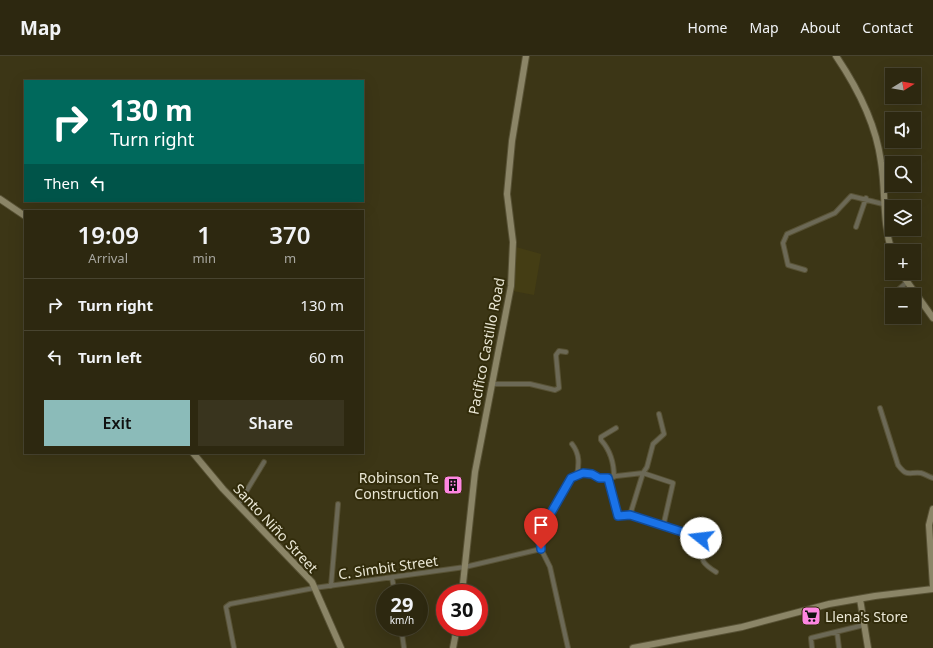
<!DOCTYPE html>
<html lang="en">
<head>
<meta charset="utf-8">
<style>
	body { margin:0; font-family:"Noto Sans",sans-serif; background:#39341e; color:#f1f3f6; height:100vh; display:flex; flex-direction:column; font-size:15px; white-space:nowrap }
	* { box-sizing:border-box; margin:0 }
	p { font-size:13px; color:#a7a69f }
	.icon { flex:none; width:22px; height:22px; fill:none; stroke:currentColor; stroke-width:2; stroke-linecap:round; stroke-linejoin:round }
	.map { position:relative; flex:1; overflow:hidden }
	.drawer { position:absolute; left:24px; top:154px; width:340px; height:244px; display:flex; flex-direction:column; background:#2d2810; border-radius:0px; box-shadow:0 4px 16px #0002,0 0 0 1px #484430 }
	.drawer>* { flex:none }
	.banner { position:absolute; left:24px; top:24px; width:340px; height:122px; border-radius:0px; box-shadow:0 4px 16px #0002,0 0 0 1px #484430; background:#00695c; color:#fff; overflow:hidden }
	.needle { width:26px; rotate:79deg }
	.fabs { position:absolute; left:885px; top:12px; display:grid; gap:8px }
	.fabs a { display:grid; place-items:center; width:36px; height:36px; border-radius:0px; background:#2d2810; box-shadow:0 4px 16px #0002,0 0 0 1px #484430; font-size:20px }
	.speed { position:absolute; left:376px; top:528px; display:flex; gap:8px; font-size:20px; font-weight:700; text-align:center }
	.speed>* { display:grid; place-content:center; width:52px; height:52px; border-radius:50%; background:#2d2810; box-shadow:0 4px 16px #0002,0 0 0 1px #484430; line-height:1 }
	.speed small { font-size:10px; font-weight:400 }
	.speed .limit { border:6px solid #d22; background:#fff; color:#111 }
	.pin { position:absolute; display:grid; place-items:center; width:34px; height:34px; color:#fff; margin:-41px -17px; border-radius:50% 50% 50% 0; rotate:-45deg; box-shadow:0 0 4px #0007 }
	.pin .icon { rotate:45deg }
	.me { position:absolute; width:44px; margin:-22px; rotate:286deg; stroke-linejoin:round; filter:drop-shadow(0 0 3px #0008) }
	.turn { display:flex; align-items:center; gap:14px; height:84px; padding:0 20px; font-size:18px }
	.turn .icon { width:52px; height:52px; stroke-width:2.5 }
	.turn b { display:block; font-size:28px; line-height:34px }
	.then { display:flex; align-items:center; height:38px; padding:0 20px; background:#0003; gap:8px; font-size:15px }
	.eta { display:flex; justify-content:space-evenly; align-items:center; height:68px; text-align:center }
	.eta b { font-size:24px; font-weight:600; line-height:28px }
	.action { display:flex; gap:8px; margin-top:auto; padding:8px 20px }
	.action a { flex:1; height:46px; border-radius:0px; background:#8bbbb9; color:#111; font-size:16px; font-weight:600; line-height:46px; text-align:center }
	.action a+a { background:#39341e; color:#f1f3f6 }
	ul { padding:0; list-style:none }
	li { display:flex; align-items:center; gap:12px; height:52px; padding:0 20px; border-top:1px solid #484430 }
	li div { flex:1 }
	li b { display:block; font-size:15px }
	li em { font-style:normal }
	header { display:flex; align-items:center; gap:24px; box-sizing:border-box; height:56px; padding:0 20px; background:#2d2810; border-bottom:1px solid #484430 }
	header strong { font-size:19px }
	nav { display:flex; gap:22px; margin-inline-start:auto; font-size:14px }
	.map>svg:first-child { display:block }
	.built { fill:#443d14 }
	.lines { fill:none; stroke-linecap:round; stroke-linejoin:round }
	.street-casing { stroke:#585235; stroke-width:6 }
	.secondary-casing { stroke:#585235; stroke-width:8 }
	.street { stroke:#6c6956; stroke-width:4 }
	.secondary { stroke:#8b8567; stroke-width:6 }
	.route-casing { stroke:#114b97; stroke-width:10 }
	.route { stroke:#1a73e8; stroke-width:7 }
	.labels { text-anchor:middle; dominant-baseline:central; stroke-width:4; stroke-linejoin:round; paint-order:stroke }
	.street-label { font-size:14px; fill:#eae7d5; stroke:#322c0b }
	.poi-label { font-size:14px; fill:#eae7d5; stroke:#322c0b; text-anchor:end }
</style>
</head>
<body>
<header>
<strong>Map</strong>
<nav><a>Home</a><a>Map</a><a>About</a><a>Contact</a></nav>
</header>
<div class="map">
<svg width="933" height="592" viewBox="0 0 933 592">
	<rect width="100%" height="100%" fill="#3c3616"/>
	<path class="built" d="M 516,191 L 541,198 L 534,239 L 513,235 Z"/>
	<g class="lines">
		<defs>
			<path id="street" d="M 856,171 L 866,142
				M 805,214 L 788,209 L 783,187 L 787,178 L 835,157 L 851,140 L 883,148
				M 898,239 L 899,233 L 907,226
				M 491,328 L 530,328 L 555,334 L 559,332 L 556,299 L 559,295 L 566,296
				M 880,352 L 898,409 C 907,421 908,416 921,417 C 925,418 929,421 933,422
				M 572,388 C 580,398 579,408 577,420
				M 614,421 C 614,406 610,394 601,384 L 601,381 L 616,372
				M 608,422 L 618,460 L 630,459
				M 238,449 L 264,406
				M 663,471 L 673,427 L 643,417 L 630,459 L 704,484 C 709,502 692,501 716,516
				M 392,522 L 395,537
				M 331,530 L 338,448
				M 401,571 L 404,592
				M 837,576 L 839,592
				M 234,592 L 226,551 L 230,548 L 314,532 L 465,511 L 541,493
				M 568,592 L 550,511 L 541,493 L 540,476 L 571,422 L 583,417 L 592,418 L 599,422 L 643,417 L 647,411 L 653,388 L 664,378 L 659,358
				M 812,592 L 811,582 L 864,569"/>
			<path id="secondary" d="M 836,0 C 857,31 876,68 881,106 C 886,137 882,165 892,196
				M 0,143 L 25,160
				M 901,217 L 933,262
				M 193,397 L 223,433 L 312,526 L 341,592
				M 933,453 L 929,469 L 933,530
				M 462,537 L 475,416 L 511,230 L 513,186 L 507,138 L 512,85 L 526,0
				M 860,543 L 868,592
				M 453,592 L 457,571
				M 633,592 L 742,571 L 829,548 L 875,540 L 933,533"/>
		</defs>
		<use href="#street" class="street-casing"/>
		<use href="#secondary" class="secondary-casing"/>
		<use href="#street" class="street"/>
		<use href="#secondary" class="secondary"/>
	</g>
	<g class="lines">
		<defs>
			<path id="route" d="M 541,493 L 540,476 L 571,422 L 583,417 L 592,418 L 599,422 L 608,422 L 618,460 L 630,459 L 701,482"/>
		</defs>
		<use href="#route" class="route-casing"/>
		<use href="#route" class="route"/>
	</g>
	<defs>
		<symbol id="building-square" viewBox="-11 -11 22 22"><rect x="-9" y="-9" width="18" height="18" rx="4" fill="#fe86e1" stroke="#322c0b"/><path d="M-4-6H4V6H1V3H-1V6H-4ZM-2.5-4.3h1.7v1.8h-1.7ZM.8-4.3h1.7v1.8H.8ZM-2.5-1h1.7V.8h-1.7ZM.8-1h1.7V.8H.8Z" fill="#111"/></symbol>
		<symbol id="supermarket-square" viewBox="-11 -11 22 22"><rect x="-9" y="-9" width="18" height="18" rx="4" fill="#fe86e1" stroke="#322c0b"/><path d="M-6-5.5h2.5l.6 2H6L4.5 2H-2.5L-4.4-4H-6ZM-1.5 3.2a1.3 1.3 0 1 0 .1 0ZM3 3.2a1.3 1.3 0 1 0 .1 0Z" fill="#111"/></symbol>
	</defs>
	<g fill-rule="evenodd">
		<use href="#building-square" x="442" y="418" width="22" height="22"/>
		<use href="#supermarket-square" x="800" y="549" width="22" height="22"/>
	</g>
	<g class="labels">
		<g class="street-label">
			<text transform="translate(486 290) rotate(-79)">Pacifico Castillo Road</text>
			<text transform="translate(276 472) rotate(47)">Santo Niño Street</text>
			<text transform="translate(388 511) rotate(-8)">C. Simbit Street</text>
		</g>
		<g class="poi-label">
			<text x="439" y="421">Robinson Te<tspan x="439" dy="16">Construction</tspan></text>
			<text x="825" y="560" text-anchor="start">Llena's Store</text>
		</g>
	</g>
</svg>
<div class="fabs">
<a><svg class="needle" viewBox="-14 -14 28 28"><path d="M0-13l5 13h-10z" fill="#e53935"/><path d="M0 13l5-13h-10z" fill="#a7a69f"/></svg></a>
<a><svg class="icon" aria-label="sound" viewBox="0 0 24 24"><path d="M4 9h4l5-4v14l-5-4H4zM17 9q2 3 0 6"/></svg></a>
<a><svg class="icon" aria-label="search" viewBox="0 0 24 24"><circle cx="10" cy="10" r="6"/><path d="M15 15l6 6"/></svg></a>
<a><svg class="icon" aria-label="layers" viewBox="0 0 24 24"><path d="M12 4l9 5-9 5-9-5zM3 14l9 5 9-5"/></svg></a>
<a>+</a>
<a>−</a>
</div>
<div class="speed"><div>29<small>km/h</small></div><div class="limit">30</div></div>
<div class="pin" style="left:541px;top:493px;background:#d93025"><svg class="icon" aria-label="arrive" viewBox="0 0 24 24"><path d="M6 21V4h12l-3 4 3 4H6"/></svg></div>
<svg class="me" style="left:701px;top:482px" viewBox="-20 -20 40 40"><circle r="19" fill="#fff"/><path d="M0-13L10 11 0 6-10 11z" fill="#1a73e8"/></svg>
<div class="banner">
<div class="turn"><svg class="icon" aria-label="right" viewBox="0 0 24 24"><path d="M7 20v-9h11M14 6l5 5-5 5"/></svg><div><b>130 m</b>Turn right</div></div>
<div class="then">Then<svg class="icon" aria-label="left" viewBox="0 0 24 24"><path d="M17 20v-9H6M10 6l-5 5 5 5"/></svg></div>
</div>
<section class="drawer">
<div class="eta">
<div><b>19:09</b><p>Arrival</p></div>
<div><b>1</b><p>min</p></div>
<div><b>370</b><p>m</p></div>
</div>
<ul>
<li><svg class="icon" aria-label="right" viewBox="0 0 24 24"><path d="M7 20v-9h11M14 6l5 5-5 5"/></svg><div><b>Turn right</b></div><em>130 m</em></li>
<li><svg class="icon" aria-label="left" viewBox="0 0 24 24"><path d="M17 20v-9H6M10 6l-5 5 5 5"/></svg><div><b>Turn left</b></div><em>60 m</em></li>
</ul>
<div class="action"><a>Exit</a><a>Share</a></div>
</section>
</div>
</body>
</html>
